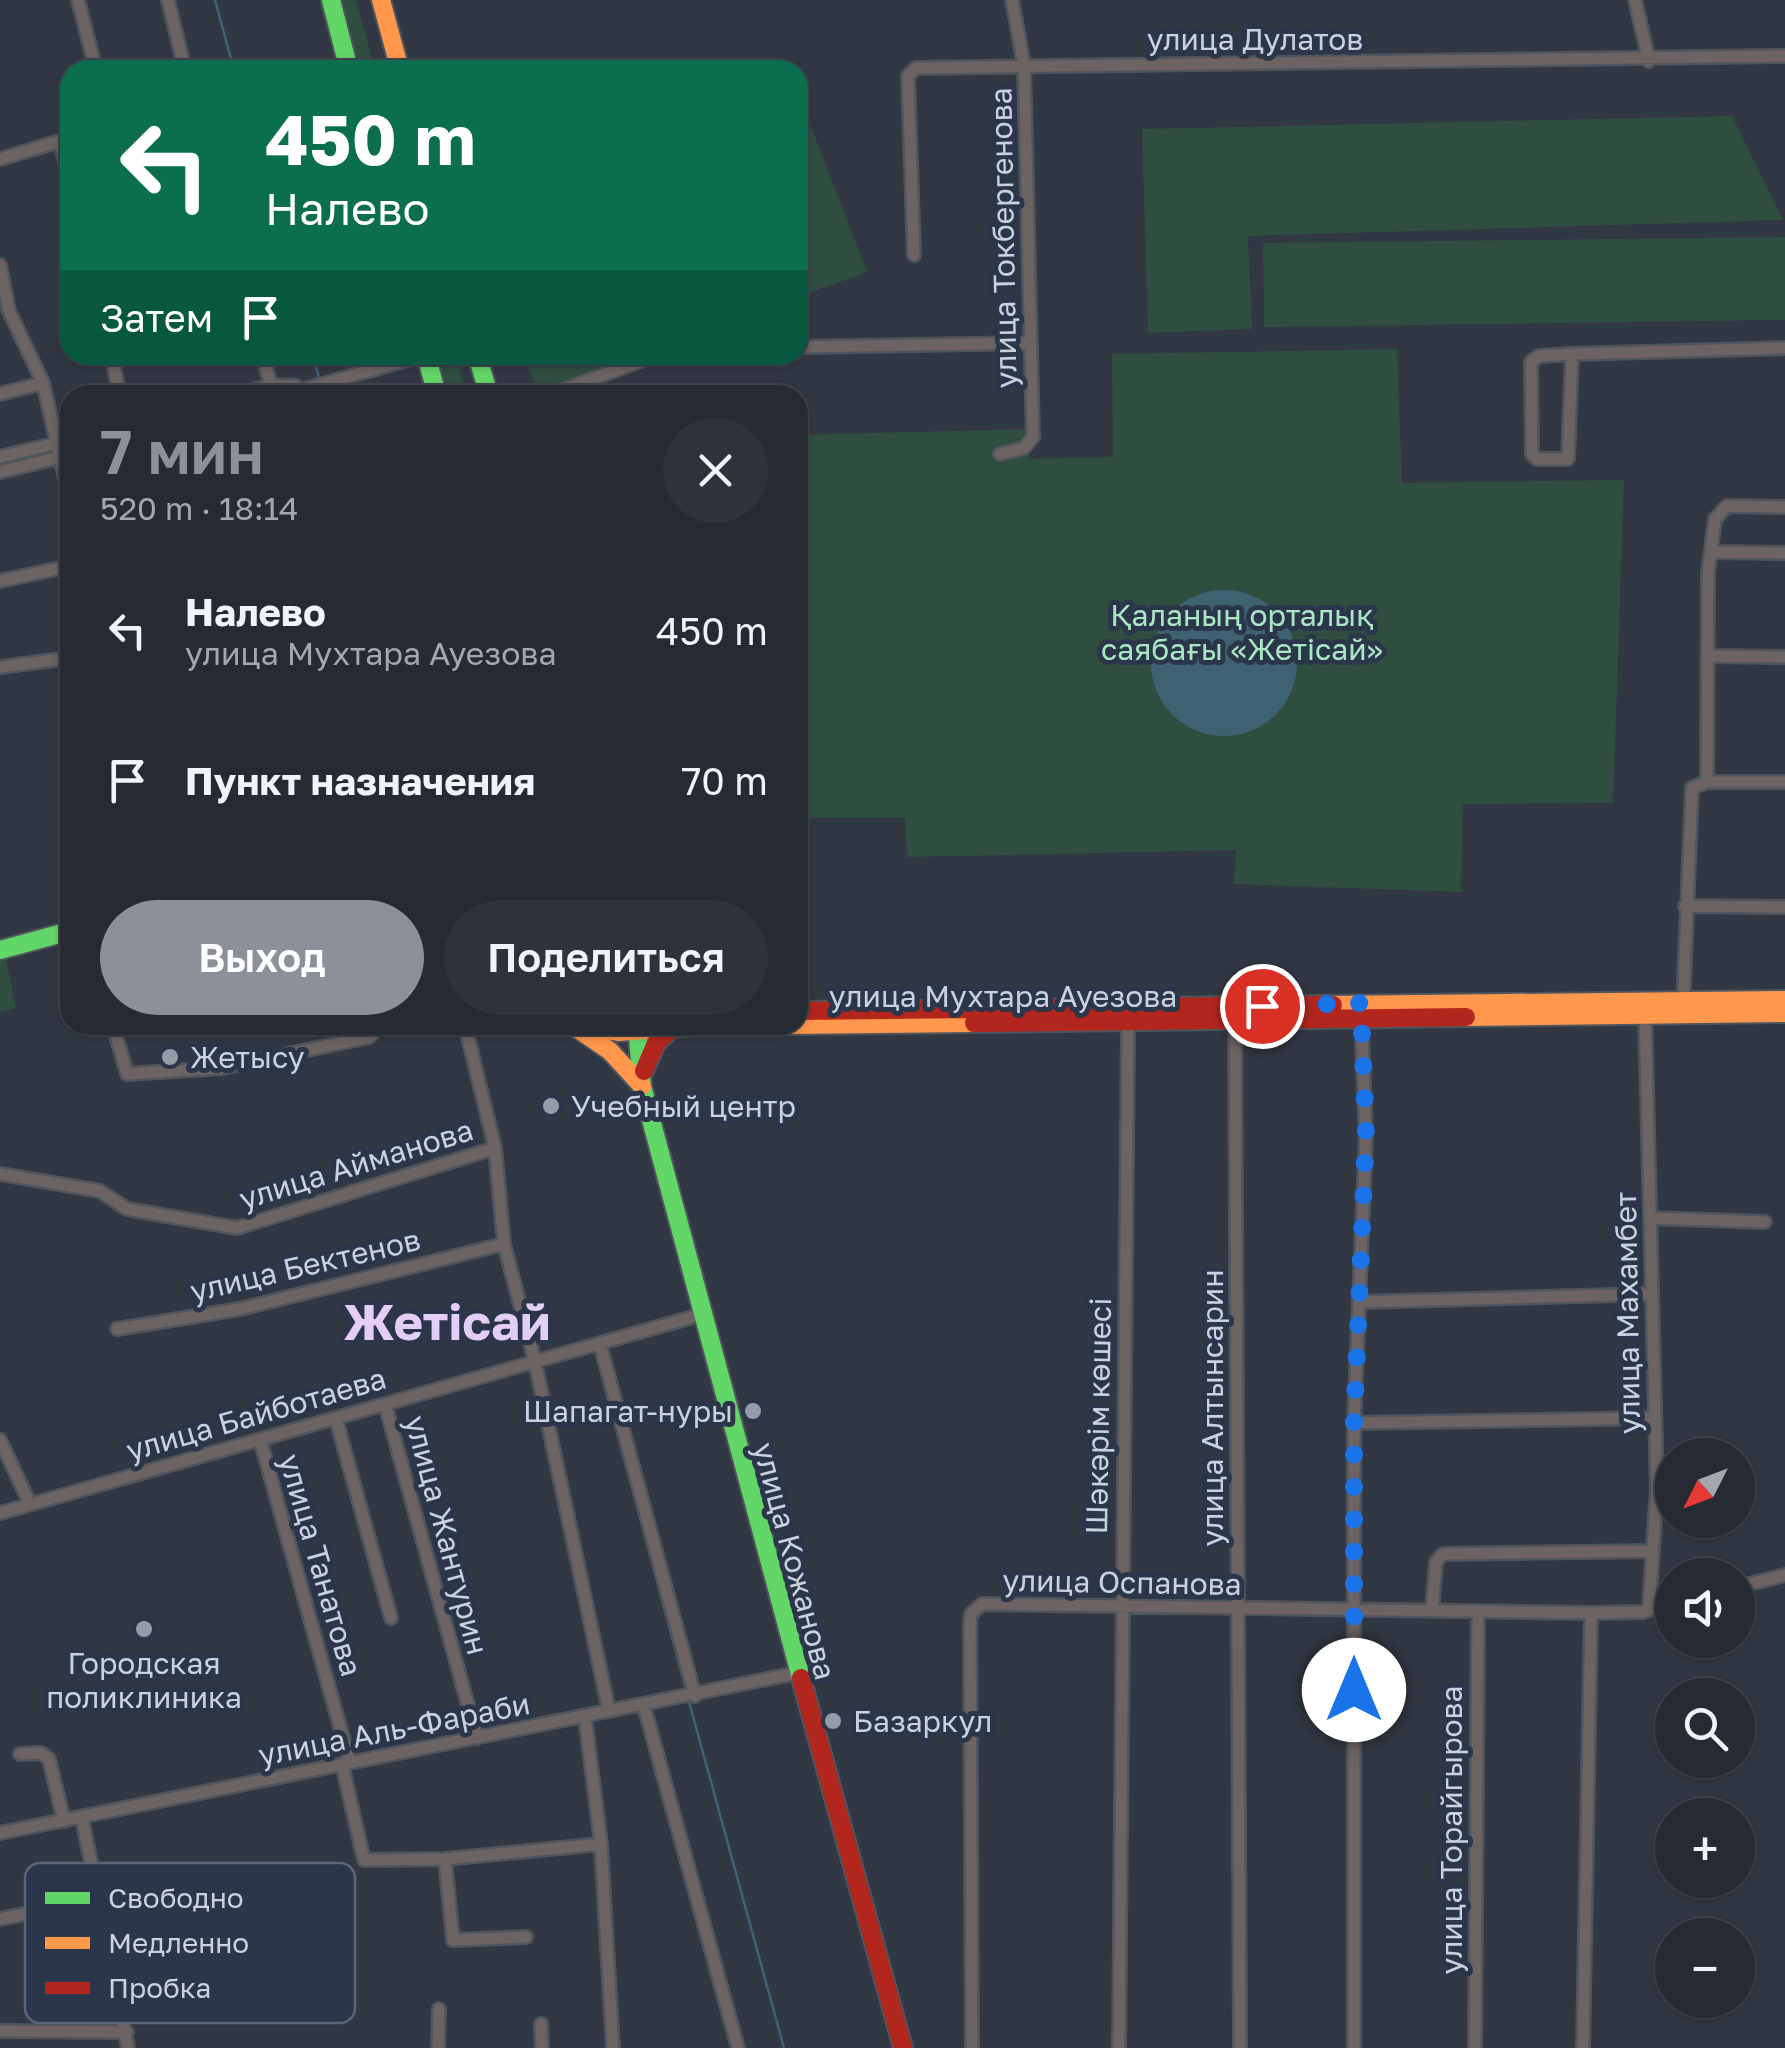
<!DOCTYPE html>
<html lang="ru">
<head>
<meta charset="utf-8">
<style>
	body { margin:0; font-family:"Golos Text",sans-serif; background:#2e323a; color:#f1f3f6; height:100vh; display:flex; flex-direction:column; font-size:38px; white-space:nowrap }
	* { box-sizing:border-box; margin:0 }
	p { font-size:32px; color:#a4a7ac }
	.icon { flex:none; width:55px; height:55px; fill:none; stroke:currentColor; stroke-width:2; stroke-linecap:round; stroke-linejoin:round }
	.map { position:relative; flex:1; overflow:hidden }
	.side { position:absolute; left:60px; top:385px; width:748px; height:650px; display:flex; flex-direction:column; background:#262a32; border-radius:30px; box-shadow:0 2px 8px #0004,0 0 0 2px #42464d }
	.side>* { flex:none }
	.hud { position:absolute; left:60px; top:60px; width:748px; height:305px; border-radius:30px; box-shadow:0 2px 8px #0004,0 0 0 2px #42464d; background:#0b6e4f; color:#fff; overflow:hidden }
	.needle { width:65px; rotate:228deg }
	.buttons { position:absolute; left:1655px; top:1438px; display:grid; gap:20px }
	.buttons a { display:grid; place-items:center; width:100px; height:100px; border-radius:50%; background:#262a32; box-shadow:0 2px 8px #0004,0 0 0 2px #42464d; font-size:50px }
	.pin { position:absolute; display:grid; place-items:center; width:85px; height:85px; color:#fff; margin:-42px; border:5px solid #fff; border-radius:50%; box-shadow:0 2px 10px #0007 }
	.me { position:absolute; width:110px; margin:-55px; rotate:0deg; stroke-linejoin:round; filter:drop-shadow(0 0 8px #0008) }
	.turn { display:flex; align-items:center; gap:35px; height:210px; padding:0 40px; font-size:45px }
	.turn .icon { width:130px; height:130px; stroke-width:2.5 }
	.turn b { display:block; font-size:70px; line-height:85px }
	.then { display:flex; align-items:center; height:95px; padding:0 40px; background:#0003; gap:20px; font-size:38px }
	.round { display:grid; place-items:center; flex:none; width:105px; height:105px; border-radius:52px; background:#2e323a }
	.head { display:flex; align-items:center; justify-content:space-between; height:170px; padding:0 40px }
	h1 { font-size:60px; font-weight:600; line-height:75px; color:#8c9099 }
	.primary-button { display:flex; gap:20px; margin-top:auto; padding:20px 40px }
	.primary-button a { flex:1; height:115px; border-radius:60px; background:#8c9099; color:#fff; font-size:40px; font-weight:600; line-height:115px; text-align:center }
	.primary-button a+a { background:#2e323a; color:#f1f3f6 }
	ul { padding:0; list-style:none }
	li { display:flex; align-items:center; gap:30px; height:150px; padding:0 40px }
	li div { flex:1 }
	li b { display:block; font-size:38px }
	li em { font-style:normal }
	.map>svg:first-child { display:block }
	.green { fill:#2f4e3f }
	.water { fill:#3f6273 }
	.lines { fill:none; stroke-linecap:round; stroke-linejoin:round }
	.stream { stroke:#3f6273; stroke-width:2.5 }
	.street-casing { stroke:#4f555d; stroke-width:16 }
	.fast-casing { stroke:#4f555d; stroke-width:22 }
	.slow-casing { stroke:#4f555d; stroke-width:22 }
	.jam-casing { stroke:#4f555d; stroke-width:22 }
	.street { stroke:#6e6363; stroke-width:11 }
	.fast { stroke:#63d668; stroke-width:18 }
	.slow { stroke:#ff974d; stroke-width:18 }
	.jam { stroke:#b3261e; stroke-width:18 }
	.route { stroke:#1a73e8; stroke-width:18; stroke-dasharray:0 32.4 }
	.poi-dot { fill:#959ca8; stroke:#2b364a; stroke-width:4 }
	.labels { text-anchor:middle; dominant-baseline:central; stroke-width:10; stroke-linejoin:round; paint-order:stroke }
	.street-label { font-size:30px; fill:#cad2df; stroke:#2b364a }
	.park-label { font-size:30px; fill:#a9e8c3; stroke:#2b364a }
	.poi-label { font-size:30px; fill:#cad2df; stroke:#2b364a; text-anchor:start }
	.town-label { font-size:50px; font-weight:bold; fill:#e4cef7; stroke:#2b364a }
	.key { fill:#2b364a; stroke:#5b6577; stroke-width:2.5 }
	.key-label { font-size:28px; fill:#cad2df }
</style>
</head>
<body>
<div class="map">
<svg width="1785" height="2048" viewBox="0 0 1785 2048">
	<rect width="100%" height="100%" fill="#323843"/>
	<path class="green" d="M 319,0 L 356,0 L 375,70 L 338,70 Z
		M 798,93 L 867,272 L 798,297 Z
		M 1732,116 L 1783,220 L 1248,236 L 1252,329 L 1148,333 L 1142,129 Z
		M 1785,237 L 1785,320 L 1264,327 L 1263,243 Z
		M 1397,349 L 1402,483 L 1624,480 L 1613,803 L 1463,804 L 1461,892 L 1234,884 L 1236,850 L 907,857 L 905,818 L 798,818 L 798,435 L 1025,429 L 1029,459 L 1113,457 L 1112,354 Z
		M 524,355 L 640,355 L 538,393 Z
		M 457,359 L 466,395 L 430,395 L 422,367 Z
		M 6,960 L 16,1008 L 0,1012 L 0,961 Z"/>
	<path class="water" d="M1151 663a73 73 0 1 1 146 0a73 73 0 1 1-146 0Z"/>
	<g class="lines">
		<path class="stream" d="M 215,0 L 234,70
			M 313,355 L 319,378
			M 598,1358 L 686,1690
			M 688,1698 L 784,2048"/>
		<defs>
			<path id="street" d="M 78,0 L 96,70
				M 168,0 L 185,70
				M 1635,0 L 1649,61
				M 325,70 L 347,64
				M 60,141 L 70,182
				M 0,159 L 70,138
				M 914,255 L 908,76 L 916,68 L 1785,56
				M 0,265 L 9,311 L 43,383 L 70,500
				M 798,347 L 1029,343
				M 1572,354 L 1539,356 L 1531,362 L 1532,454 L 1537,459 L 1568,459 L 1572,354 L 1785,348
				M 111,355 L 120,395
				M 262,355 L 274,395
				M 0,394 L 43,383
				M 237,395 L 270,385 L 296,386
				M 284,395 L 424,355
				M 549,395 L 657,355
				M 1000,454 L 1024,448 L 1033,437 L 1024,65 L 1012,0
				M 0,457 L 70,440
				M 0,472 L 69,455
				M 1711,552 L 1785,553
				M 0,581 L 70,566
				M 1709,656 L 1785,657
				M 0,667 L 70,658
				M 1707,782 L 1708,573 L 1715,519 L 1727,506 L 1785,507
				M 1685,906 L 1785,907
				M 1683,1008 L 1692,788 L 1707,782 L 1785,782
				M 1645,1013 L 1657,1488 L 1649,1608
				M 1235,1016 L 1240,2048
				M 113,1025 L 127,1074 L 222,1068 L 369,1037 L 383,1025
				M 465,1025 L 495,1148 L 504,1244 L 535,1362 L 609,1711
				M 0,1174 L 100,1191 L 127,1209 L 237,1228 L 495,1148
				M 1650,1218 L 1765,1222
				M 1362,1302 L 1652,1294
				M 117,1329 L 240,1309 L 504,1244
				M 600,1344 L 695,1696
				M 385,1404 L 477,1738
				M 336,1419 L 391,1618
				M 1354,1423 L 1655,1418
				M 260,1439 L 350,1763
				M 0,1440 L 30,1504
				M 0,1513 L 700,1315
				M 1738,1587 L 1785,1575
				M 1432,1611 L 1436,1562 L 1443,1554 L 1653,1551
				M 644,1706 L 738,2048
				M 585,1717 L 601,1844 L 613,2048
				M 20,1754 L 41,1753 L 49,1759 L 64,1821
				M 342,1764 L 364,1860 L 445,1859 L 601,1844
				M 82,1818 L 128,2048
				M 0,1833 L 797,1673
				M 445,1859 L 453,1940 L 526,1937
				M 0,1919 L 99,1899
				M 541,2024 L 542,2048
				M 0,2031 L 127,2032
				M 438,2048 L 439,2009
				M 972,2048 L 970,1624 L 971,1614 L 982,1604 L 1591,1613 L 1643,1612 L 1672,1602
				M 1119,2048 L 1128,1024
				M 1354,2048 L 1354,1423 L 1366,1135 L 1361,1013
				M 1475,2048 L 1478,1612
				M 1583,2048 L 1591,1613"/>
			<path id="fast" d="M 331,0 L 349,70
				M 426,355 L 437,395
				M 477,355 L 489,395
				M 0,950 L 70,931
				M 637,1025 L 642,1086 L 801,1678"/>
			<path id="slow" d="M 381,0 L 400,70
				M 1333,1005 L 1785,1000
				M 1466,1017 L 1785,1013
				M 572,1025 L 610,1051 L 642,1086
				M 583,1025 L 618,1032 L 697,1026 L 974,1023"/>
			<path id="jam" d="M 798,1011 L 1333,1005
				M 974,1023 L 1466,1017
				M 644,1071 L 656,1043 L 672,1028
				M 801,1678 L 903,2048"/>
		</defs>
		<use href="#street" class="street-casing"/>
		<use href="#fast" class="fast-casing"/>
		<use href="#slow" class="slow-casing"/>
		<use href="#jam" class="jam-casing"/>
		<use href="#street" class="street"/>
		<use href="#fast" class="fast"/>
		<use href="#slow" class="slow"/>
		<use href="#jam" class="jam"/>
	</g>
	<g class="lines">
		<path class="route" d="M 1262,1006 L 1361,1003 L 1366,1135 L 1354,1423 L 1354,1690"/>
	</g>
	<g class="poi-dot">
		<circle cx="170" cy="1057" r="10"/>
		<circle cx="551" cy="1106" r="10"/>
		<circle cx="753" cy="1411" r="10"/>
		<circle cx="144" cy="1629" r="10"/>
		<circle cx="833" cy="1721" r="10"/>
	</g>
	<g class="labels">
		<g class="street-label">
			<text x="1255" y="39">улица Дулатов</text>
			<text transform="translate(1003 238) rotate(-91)">улица Токбергенова</text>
			<text x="1003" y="996">улица Мухтара Ауезова</text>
			<text transform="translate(356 1164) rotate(-17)">улица Айманова</text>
			<text transform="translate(305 1265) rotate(-13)">улица Бектенов</text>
			<text transform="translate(1627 1313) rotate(-91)">улица Махамбет</text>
			<text transform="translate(1212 1408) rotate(-90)">улица Алтынсарин</text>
			<text transform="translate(256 1414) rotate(-16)">улица Байботаева</text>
			<text transform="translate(1098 1416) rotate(-89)">Шәкәрім көшесі</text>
			<text transform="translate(447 1535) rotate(75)">улица Жантурин</text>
			<text transform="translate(795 1561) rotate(75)">улица Кожанова</text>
			<text transform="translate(321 1565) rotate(74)">улица Танатова</text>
			<text transform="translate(1122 1582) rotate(1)">улица Оспанова</text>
			<text transform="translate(394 1729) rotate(-11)">улица Аль-Фараби</text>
			<text transform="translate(1451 1830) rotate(-90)">улица Торайгырова</text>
		</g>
		<g class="park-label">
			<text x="1242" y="615">Қаланың орталық<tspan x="1242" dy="34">саябағы «Жетісай»</tspan></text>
		</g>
		<g class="poi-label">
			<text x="190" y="1057">Жетысу</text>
			<text x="571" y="1106">Учебный центр</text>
			<text x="733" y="1411" text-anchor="end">Шапагат-нуры</text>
			<text x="144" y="1663" text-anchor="middle">Городская<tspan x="144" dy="34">поликлиника</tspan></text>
			<text x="853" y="1721">Базаркул</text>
		</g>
		<g class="town-label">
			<text x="447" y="1321">Жетісай</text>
		</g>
	</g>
	<rect x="25" y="1863" width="330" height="160" rx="15" class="key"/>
	<rect x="45" y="1892" width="45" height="12" fill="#63d668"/>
	<rect x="45" y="1937" width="45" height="12" fill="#ff974d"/>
	<rect x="45" y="1982" width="45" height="12" fill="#b3261e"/>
	<g class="key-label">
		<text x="108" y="1908">Свободно</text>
		<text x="108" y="1953">Медленно</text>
		<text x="108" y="1998">Пробка</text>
	</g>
</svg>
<div class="buttons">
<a><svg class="needle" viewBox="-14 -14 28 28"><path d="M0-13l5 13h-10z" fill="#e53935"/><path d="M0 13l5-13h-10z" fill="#a4a7ac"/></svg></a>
<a><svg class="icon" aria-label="sound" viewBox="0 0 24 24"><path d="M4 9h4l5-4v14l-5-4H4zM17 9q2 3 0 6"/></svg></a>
<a><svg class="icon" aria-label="search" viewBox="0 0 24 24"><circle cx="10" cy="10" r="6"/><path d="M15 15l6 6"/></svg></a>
<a>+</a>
<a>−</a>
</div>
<div class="pin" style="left:1262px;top:1006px;background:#d93025"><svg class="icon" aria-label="arrive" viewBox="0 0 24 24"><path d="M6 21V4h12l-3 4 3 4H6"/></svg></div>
<svg class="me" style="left:1354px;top:1690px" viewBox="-20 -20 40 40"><circle r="19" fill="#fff"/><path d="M0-13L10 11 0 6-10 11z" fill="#1a73e8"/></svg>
<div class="hud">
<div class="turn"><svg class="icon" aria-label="left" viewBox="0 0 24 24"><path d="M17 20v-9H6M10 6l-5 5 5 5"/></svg><div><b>450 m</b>Налево</div></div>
<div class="then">Затем<svg class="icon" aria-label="arrive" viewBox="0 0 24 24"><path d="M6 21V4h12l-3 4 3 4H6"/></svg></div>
</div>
<section class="side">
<div class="head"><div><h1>7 мин</h1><p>520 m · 18:14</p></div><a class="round"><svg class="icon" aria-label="close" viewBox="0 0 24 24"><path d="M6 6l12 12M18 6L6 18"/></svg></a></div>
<ul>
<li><svg class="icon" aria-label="left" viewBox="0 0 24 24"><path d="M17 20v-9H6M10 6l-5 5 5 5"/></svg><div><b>Налево</b><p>улица Мухтара Ауезова</p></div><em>450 m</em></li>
<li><svg class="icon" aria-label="arrive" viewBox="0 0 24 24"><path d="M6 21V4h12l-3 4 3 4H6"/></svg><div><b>Пункт назначения</b></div><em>70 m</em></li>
</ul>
<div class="primary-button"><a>Выход</a><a>Поделиться</a></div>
</section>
</div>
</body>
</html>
